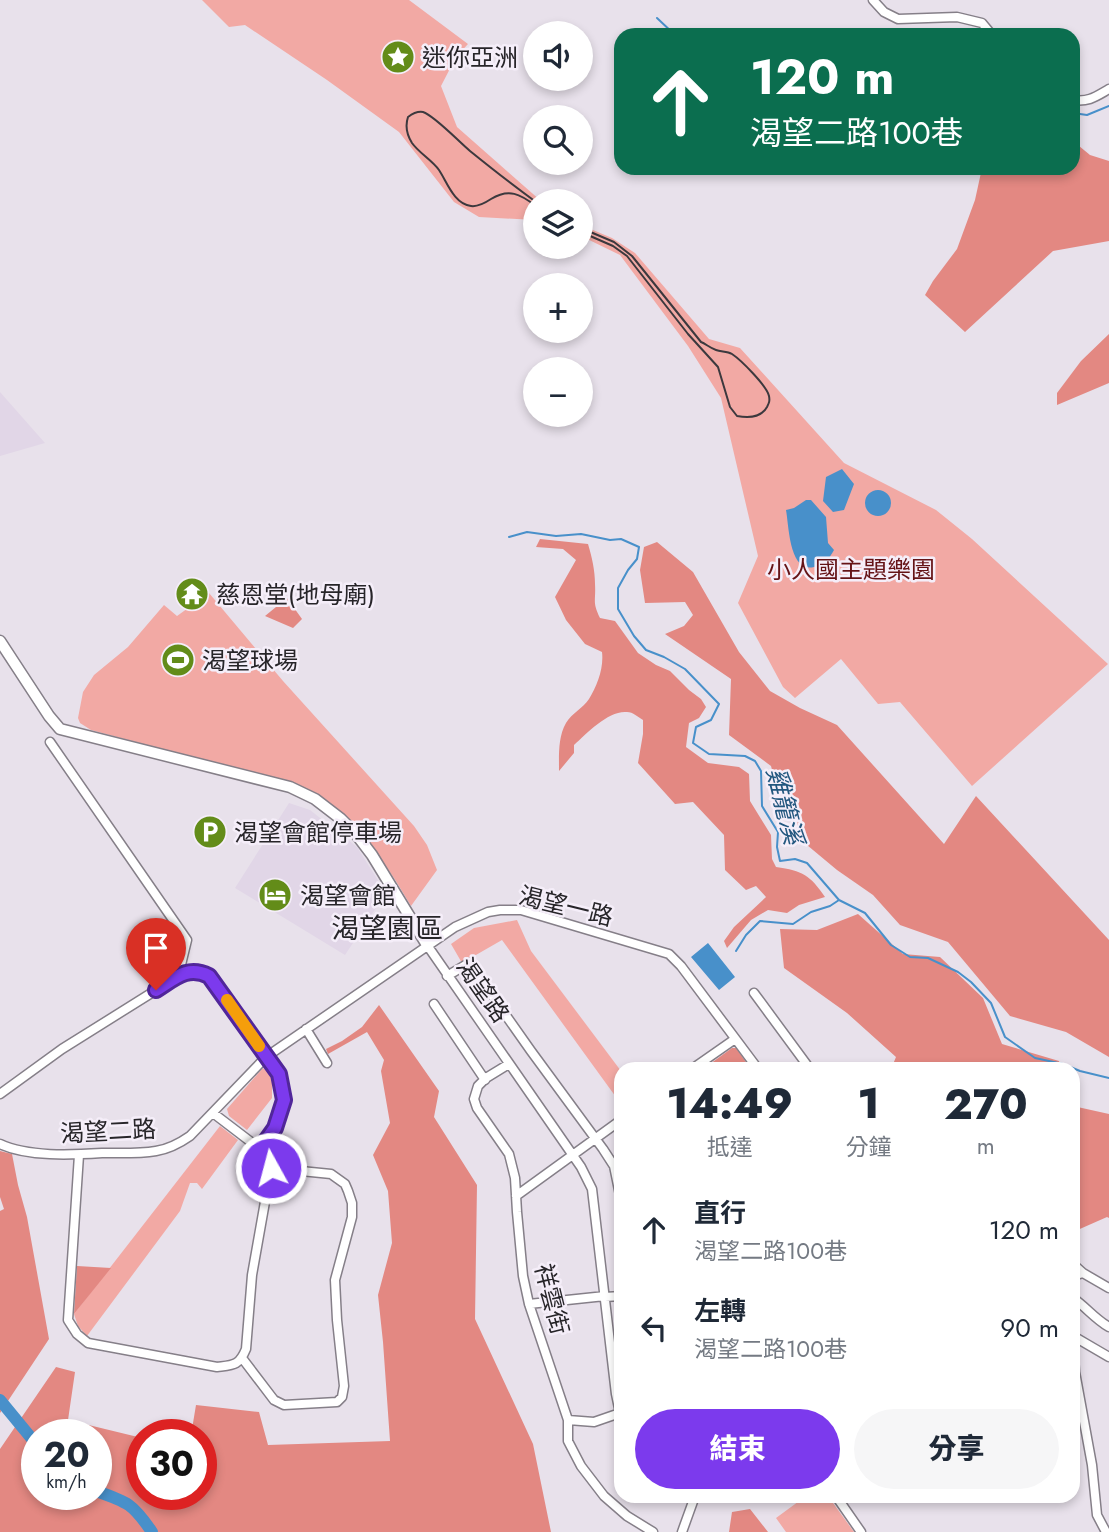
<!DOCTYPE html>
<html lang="zh-TW">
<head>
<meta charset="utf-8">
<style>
	body { margin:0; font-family:Jost,"Noto Sans TC",sans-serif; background:#f6f6f7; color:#1f2937; height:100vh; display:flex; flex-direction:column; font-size:26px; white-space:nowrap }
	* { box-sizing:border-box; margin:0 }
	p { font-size:23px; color:#747a83 }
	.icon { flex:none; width:38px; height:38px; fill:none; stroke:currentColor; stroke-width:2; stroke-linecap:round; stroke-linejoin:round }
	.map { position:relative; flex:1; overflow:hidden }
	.panel { position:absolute; left:614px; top:1062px; width:466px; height:441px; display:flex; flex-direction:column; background:#fff; border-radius:21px; box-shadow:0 4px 10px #0003 }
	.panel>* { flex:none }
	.hud { position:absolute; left:614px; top:28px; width:466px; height:147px; border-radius:21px; box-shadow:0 4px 10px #0003; background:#0b6e4f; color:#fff; overflow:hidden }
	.controls { position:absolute; left:523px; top:21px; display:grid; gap:14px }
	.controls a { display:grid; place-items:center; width:70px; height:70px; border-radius:50%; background:#fff; box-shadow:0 4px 10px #0003; font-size:35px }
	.speed { position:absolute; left:21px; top:1419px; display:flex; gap:14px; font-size:35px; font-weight:700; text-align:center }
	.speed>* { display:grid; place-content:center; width:91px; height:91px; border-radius:50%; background:#fff; box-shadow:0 4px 10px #0003; line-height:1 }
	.speed small { font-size:18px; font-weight:400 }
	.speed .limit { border:10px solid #d22; background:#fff; color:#111 }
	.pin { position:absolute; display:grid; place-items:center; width:60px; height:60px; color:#fff; margin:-72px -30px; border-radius:50% 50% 50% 0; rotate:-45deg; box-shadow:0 0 7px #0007 }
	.pin .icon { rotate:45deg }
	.me { position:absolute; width:77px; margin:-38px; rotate:353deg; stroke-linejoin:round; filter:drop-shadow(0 0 5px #0008) }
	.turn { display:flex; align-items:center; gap:24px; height:147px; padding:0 21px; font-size:32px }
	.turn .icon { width:91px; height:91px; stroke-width:2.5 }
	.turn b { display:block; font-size:49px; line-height:60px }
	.eta { display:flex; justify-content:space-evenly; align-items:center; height:119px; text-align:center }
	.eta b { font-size:42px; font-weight:800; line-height:49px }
	.button { display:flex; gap:14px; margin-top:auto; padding:14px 21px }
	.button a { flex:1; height:80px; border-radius:42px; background:#7c3aed; color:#fff; font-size:28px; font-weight:800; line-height:80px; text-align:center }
	.button a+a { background:#f6f6f7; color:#1f2937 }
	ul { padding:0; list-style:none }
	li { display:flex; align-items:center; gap:21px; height:98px; padding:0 21px }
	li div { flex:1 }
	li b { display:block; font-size:26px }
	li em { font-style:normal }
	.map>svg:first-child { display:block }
	.built { fill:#e1d6e7 }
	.green { fill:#f2a9a4 }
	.forest { fill:#e38882; fill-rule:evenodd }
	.water { fill:#4890ca }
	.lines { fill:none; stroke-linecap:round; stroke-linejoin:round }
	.stream { stroke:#4890ca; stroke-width:2 }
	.river { stroke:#4890ca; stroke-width:12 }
	.minor-casing { stroke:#857f88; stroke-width:11 }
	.tertiary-casing { stroke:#857f88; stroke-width:13 }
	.minor { stroke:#fff; stroke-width:8 }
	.tertiary { stroke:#fff; stroke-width:10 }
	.rail { stroke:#3c393e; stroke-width:2 }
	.route-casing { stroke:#51269a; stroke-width:18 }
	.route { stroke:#7c3aed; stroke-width:12 }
	.slow { stroke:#f59e0b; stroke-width:12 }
	.labels { text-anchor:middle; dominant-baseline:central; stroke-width:5; stroke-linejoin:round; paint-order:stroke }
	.poi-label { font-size:24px; fill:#272529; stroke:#f5eef9; text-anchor:start }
	.park-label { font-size:24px; fill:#651316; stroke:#f5eef9 }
	.street-label { font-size:24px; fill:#272529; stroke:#f5eef9 }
	.water-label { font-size:26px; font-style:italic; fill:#23577f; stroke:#f5eef9 }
	.quarter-label { font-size:28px; fill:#272529; stroke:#f5eef9 }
</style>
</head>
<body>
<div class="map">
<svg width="1109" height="1532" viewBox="0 0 1109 1532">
	<rect width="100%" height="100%" fill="#e8e1eb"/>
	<path class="built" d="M 0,392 L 45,443 L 0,456 Z
		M 289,803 L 310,810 L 357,847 L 386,893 L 345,955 L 235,888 Z"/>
	<path class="green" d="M 202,0 L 409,0 L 468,44 L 456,57 L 441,86 L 457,127 L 541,201 L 536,201 L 535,220 L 479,217 L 454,202 L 399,132 L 327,80 L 245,25 L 229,27 Z
		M 581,225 L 612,238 L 635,253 L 709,339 L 740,348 L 844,463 L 936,510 L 972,539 L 1108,664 L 972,786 L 900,702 L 878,704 L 841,659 L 795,698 L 783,687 L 738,603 L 758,556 L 721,398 L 688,346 L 620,255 L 581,236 Z
		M 209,593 L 283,681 L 414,826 L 427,845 L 437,870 L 411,906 C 384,859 350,811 300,786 L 91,730 L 80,723 L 78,718 L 83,692 L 94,675 L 128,647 L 164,605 L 177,616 Z
		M 517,920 L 531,951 L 621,1071 L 621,1104 L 502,940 L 462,963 L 451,944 L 474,928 Z
		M 266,1068 L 269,1069 L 272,1076 L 272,1098 L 247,1130 L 229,1116 L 227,1109 L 262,1069 Z
		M 220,1126 L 238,1140 L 202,1189 L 197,1183 L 190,1183 L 180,1211 L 87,1336 L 78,1326 L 74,1314 Z
		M 806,1496 L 828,1496 L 854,1532 L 786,1532 L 776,1518 Z"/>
	<path class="forest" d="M 1073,141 L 1090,155 L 1109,161 L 1109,241 L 1053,251 L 965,332 L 925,295 L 933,281 L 957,249 L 975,200 L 982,168 L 1073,168 Z
		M 1109,334 L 1109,383 L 1057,405 L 1057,393 L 1081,361 Z
		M 540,539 L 588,544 C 592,557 595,571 595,584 C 596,602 592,601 600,618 L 615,621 L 638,653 L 656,665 L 670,671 L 689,690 L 701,699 L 706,707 L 699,718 L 689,723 L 686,747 L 708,763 L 739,767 L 749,774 L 750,801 L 771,835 L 772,859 L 776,867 C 803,871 810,875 825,897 L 799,905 L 787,913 L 768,910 L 751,920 L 727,948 L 724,941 L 734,927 L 766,897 L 756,886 L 746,890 L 725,870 L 724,835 L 693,802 L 675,804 L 638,763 L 643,734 L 643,720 C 638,717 633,712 627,712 C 609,710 587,733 574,745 L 574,753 L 559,771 C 559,755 558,737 566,723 C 572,713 583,708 589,699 C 597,686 604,668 602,652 L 585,644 L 566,620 L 555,597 L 576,560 L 563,549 L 536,547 Z
		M 657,542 L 693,572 L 739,652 L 770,691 L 800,708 L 837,725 L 944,844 L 976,796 L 1109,940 L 1109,1057 L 1066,1032 L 1010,1016 L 948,942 L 900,925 L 873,895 L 837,870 L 807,845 L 782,807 L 771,766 L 729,735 L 731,679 L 665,634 L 684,626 L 693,615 L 685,602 L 645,603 L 640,570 L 644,547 Z
		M 287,598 L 302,619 L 293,628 L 265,616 Z
		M 858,914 L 903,954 L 940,957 L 983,998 L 1002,1044 L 1059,1061 L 1061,1069 L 891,1069 L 896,1057 L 847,1013 L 784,968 L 780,929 L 817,930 Z
		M 379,1005 L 439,1091 L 434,1117 L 477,1185 L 475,1319 L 533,1444 L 551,1532 L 0,1532 L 0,1449 L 56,1367 L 75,1372 L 68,1420 L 142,1438 L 142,1494 L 201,1494 L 201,1435 L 191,1435 L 196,1405 L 259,1412 L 268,1445 L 390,1441 L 383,1342 L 378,1295 L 392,1243 L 388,1191 L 373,1155 L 390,1123 L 381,1071 L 384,1060 L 367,1032 L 328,1054 L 326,1049 L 342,1041 L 362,1027 ZM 96,1435 L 96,1494 L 37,1494 L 37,1435 Z
		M 732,1048 L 736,1048 L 751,1069 L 703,1069 Z
		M 1073,1106 L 1109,1114 L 1109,1218 L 1107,1217 L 1073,1232 Z
		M 0,1151 L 12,1154 L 18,1185 L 27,1217 L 49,1339 L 0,1413 L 0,1211 L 4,1209 L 0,1197 Z
		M 77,1266 L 111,1268 L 74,1314 Z
		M 750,1509 L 768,1532 L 729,1532 L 732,1512 Z"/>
	<path class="water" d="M 842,469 L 854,484 L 844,510 L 833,512 L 823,501 L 826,477 Z
		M865 503a13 13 0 1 1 26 0a13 13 0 1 1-26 0Z
		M 806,500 L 811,500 L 826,517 L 828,543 L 834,550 C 829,559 824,565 814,567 C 789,573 789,526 786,510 L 794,508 Z
		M 708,943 L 735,977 L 719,990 L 691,957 Z"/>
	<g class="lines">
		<path class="stream" d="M 657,18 L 675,35
			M 1073,113 L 1087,115 L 1109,106
			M 509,537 L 527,532 L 556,536 L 581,534 L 610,540 L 621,539 L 639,547 L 637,559 L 628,570 L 618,588 L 618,609 L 634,636 L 646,650 L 664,657 L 685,669 L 719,704 L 711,720 L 696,727 L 693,743 L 709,754 L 745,756 L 755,761 L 761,771 L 762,806 L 778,832 L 777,847 L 780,861 L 795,859 L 807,863 L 839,900 L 865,913 L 891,945 L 910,957 L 928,958 L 958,972 L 971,982 L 991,1003 L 1005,1037 L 1035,1058 L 1063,1064 L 1080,1071 L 1109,1078
			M 736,951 L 746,935 L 760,921 L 793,924 L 811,912 L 830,906 L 839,900"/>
		<path class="river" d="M 0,1400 L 37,1445
			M 96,1491 C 128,1502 133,1504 152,1532"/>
		<defs>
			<path id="minor" d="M 873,0 L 884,12 L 898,19 L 957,17 L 982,23 L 992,35
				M 1073,100 C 1089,102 1095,97 1109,89
				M 50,742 L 187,940 L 178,977
				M 427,945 L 581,1167 L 592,1189 L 616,1394 L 621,1418
				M 447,976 L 469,963 L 531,1051 L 603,1149 L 614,1166 L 621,1200
				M 754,993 L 810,1069
				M 434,1004 L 485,1080
				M 306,1029 L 327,1063
				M 509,1064 L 486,1078 L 478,1086 L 474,1099 L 477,1108 L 509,1154 L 515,1178 L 517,1212 L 523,1276 L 529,1304 L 568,1420 L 568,1441 L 581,1466 L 604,1496 L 627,1516 L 653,1532
				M 692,1069 L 735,1039
				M 0,1094 L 62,1049 L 185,972 L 192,971 L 200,971 L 209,976 L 215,983 L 279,1074 L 284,1100 L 275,1128 L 260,1149
				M 0,1144 C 28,1157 71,1155 102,1153 C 120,1153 138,1154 156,1151 C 169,1149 180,1143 190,1136 L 266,1057 L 455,927 L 488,912 L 500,910 L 521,910 L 669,954 L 681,966 L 758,1069
				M 79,1155 L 68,1320 L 77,1334 L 88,1343 L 217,1367 C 233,1365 239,1366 246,1349 L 252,1275 L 271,1168 L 269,1160 L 264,1152 L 213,1113
				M 516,1196 L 621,1120
				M 1073,1264 L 1083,1273
				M 1073,1276 L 1083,1273 L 1109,1288
				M 605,1297 L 621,1296
				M 1073,1298 C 1086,1307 1095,1319 1109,1327
				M 529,1304 L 605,1296
				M 1073,1336 L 1109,1357
				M 1073,1343 L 1075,1372 L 1092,1465 L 1097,1515 L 1106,1532
				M 242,1358 L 274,1400 L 284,1405 L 337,1402 L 342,1397 L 344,1386 L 337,1320 L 335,1280 L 352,1217 L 352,1203 L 348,1191 L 345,1184 L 331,1174 L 271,1168
				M 568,1420 L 594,1422 L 620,1413
				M 836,1496 L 861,1532
				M 682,1532 L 695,1496"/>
			<path id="tertiary" d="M 0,641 L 49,716 L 60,729 L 290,787 L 315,799 L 341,819 L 356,834 L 372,855 L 427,945"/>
		</defs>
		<use href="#minor" class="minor-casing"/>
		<use href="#tertiary" class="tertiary-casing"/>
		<use href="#minor" class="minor"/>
		<use href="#tertiary" class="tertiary"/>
		<path class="rail" d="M 536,202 C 514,186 491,168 470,151 C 459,142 435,116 423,112 C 417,111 412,114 408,117 C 405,126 407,135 412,143 C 419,153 432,160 439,170 C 447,182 454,204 471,206 C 478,207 485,203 491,199 C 509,188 520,194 536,206
			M 581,228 L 614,242 L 632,256 L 701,342 C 706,344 710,348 716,350 C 721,352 727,351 732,354 C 741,360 767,386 769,396 C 770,401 769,403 767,407 C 761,418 748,418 737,416 L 730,407 L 718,367 L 688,334 L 627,256 L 613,246 L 581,232"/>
	</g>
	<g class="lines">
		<defs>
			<path id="route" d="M 156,990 C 174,979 187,965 209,976 L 279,1074 L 284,1100 L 275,1128 L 260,1149 L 270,1160 L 271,1168"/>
		</defs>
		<use href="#route" class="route-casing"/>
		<use href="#route" class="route"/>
		<path class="slow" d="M 227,1000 L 259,1046"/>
	</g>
	<defs>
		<symbol id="sight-disc" viewBox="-11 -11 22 22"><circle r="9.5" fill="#638c19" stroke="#f5eef9"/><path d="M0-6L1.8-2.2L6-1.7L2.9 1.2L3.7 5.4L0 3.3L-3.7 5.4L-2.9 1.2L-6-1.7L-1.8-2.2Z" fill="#fff"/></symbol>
		<symbol id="temple-disc" viewBox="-11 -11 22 22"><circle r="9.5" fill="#638c19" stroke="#f5eef9"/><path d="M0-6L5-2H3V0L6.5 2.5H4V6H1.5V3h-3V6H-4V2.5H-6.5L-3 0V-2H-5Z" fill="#fff"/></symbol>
		<symbol id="stadium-disc" viewBox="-11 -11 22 22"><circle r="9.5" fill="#638c19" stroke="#f5eef9"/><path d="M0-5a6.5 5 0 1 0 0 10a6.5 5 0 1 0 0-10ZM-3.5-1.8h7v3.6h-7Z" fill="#fff"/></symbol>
		<symbol id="parking-disc" viewBox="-11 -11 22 22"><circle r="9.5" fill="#638c19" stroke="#f5eef9"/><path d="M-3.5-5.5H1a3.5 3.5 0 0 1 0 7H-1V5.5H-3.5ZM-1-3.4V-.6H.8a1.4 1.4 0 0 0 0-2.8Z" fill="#fff"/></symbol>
		<symbol id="hotel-disc" viewBox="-11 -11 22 22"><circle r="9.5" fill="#638c19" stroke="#f5eef9"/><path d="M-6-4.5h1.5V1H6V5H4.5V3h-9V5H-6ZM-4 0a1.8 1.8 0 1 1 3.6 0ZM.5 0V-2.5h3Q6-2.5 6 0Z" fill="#fff"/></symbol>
	</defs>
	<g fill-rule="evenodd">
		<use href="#sight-disc" x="379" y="38" width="38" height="38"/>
		<use href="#temple-disc" x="173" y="575" width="38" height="38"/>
		<use href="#stadium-disc" x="159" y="641" width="38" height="38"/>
		<use href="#parking-disc" x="191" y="813" width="38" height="38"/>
		<use href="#hotel-disc" x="256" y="876" width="38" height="38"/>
	</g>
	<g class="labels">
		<g class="poi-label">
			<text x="422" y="57">迷你亞洲</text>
			<text x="216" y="594">慈恩堂(地母廟)</text>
			<text x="202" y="660">渴望球場</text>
			<text x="234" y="832">渴望會館停車場</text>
			<text x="300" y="895">渴望會館</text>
		</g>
		<g class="park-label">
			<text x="851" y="569">小人國主題樂園</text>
		</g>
		<g class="street-label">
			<text transform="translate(566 906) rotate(14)">渴望一路</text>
			<text transform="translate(483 990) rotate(55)">渴望路</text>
			<text transform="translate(108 1131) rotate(-3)">渴望二路</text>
			<text transform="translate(552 1299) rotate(76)">祥雲街</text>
		</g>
		<g class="water-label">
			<text transform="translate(785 806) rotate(76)">雞籠溪</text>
		</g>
		<g class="quarter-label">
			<text x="387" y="928">渴望園區</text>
		</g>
	</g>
</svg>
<div class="controls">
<a><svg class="icon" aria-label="sound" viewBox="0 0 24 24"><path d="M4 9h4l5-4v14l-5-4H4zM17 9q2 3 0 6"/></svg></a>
<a><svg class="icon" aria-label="search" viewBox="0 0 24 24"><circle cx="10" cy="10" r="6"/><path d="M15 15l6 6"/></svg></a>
<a><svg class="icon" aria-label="layers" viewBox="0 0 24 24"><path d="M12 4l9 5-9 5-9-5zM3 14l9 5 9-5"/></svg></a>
<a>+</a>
<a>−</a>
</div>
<div class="speed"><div>20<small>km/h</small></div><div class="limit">30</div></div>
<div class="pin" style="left:156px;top:990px;background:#d93025"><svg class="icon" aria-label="arrive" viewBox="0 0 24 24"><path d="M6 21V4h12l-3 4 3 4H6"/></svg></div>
<svg class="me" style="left:271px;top:1168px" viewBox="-20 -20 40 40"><circle r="17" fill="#7c3aed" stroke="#fff" stroke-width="3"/><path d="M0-11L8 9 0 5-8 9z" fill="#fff"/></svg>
<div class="hud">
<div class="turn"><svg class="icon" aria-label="ahead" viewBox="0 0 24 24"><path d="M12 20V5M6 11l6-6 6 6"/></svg><div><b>120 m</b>渴望二路100巷</div></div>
</div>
<section class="panel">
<div class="eta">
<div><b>14:49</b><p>抵達</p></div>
<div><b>1</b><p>分鐘</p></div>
<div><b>270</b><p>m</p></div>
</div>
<ul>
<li><svg class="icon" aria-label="ahead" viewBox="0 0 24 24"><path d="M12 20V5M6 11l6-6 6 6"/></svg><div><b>直行</b><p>渴望二路100巷</p></div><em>120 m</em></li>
<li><svg class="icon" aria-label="left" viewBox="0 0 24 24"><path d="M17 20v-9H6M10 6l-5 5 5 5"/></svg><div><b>左轉</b><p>渴望二路100巷</p></div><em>90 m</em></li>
</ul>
<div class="button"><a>結束</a><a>分享</a></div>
</section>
</div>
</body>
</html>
